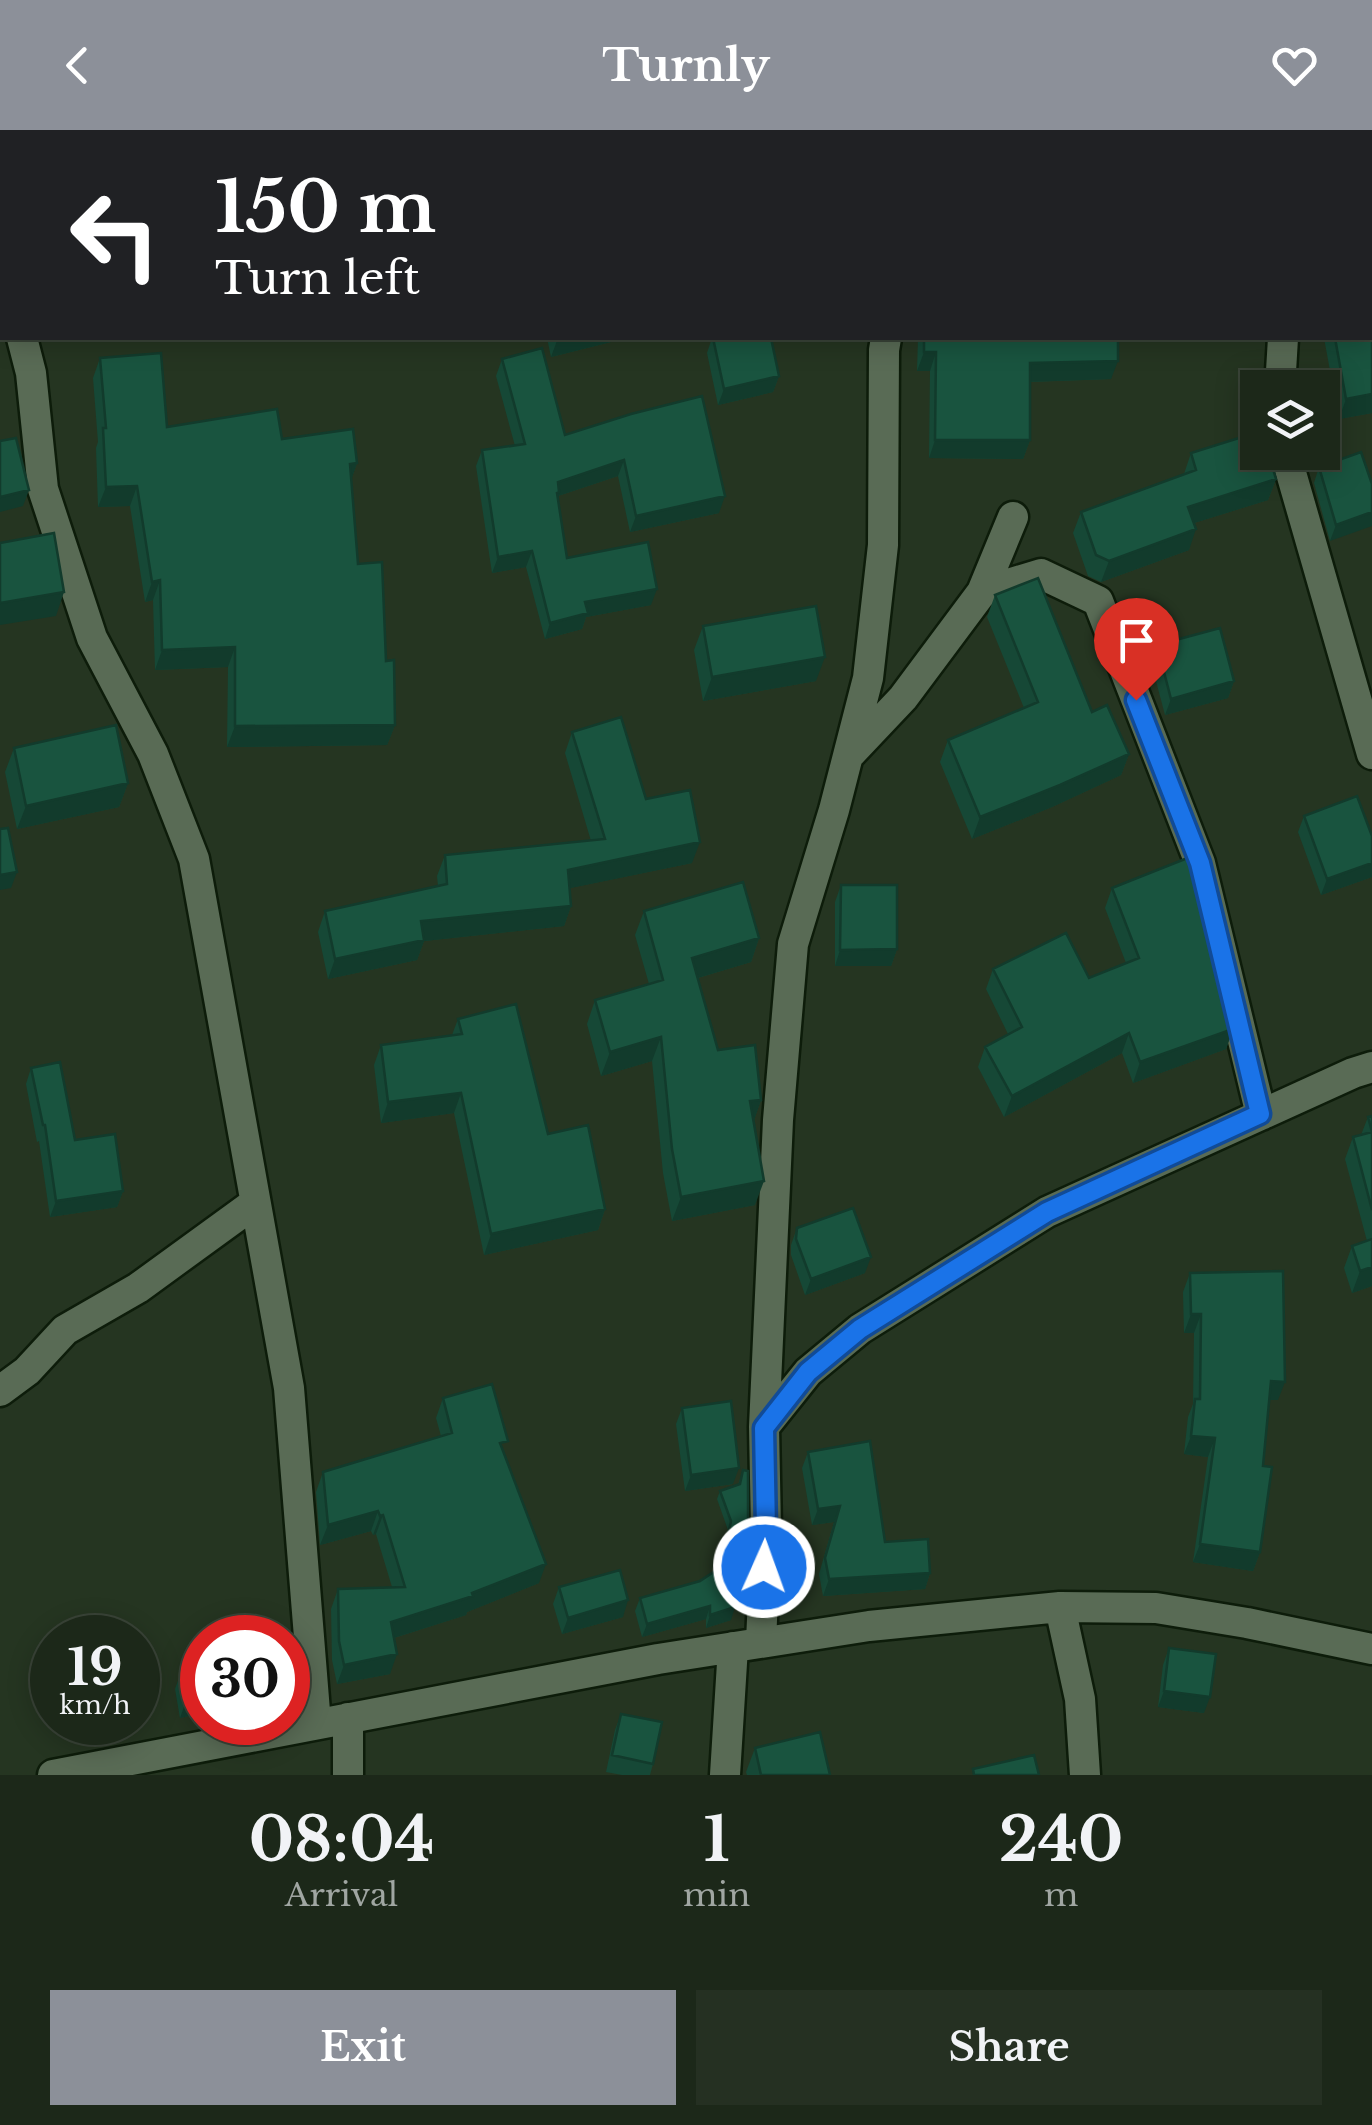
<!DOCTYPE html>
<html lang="en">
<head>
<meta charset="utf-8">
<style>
	body { margin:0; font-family:"Libre Baskerville",serif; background:#253022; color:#f1f3f6; height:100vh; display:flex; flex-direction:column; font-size:38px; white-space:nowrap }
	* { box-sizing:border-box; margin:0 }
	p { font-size:32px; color:#a0a6a2 }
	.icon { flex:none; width:55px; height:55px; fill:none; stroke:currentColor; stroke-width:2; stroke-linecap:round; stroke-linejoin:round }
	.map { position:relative; height:1645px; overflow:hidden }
	.sheet { display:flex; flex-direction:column; background:#1c2819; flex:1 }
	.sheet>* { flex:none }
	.guide { position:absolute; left:0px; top:0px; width:1372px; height:210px; box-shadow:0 5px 25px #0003,0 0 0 2px #3a4438; background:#202124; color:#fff; overflow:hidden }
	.controls { position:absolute; left:1240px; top:240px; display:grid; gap:20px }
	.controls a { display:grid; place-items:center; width:100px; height:100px; border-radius:0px; background:#1c2819; box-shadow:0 5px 25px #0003,0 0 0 2px #3a4438; font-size:50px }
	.speed { position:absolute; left:30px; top:1485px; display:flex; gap:20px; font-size:50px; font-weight:700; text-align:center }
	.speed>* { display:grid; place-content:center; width:130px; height:130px; border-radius:50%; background:#1c2819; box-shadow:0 5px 25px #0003,0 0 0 2px #3a4438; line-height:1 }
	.speed small { font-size:25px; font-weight:400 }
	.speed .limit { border:15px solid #d22; background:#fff; color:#111 }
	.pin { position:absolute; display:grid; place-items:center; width:85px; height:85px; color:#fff; margin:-102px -42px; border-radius:50% 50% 50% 0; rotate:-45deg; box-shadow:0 0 10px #0007 }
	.pin .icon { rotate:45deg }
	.me { position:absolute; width:110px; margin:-55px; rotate:2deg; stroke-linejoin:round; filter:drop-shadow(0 0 8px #0008) }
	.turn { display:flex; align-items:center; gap:35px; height:210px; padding:0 50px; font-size:45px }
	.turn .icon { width:130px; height:130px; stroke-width:2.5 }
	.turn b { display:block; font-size:70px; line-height:85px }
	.eta { display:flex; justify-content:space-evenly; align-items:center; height:170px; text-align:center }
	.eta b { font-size:60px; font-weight:700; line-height:70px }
	.action { display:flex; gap:20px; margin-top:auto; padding:20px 50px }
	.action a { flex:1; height:115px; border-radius:0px; background:#8c9099; color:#fff; font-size:40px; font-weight:700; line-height:115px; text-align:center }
	.action a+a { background:#253022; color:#f1f3f6 }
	header { display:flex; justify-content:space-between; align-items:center; height:130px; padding:0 50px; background:#8c9099; color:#fff; font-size:45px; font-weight:700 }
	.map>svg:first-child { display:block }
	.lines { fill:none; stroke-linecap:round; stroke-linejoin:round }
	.minor-casing { stroke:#0d1c0a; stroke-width:35 }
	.minor { stroke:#596b55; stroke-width:30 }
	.wall { fill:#164836 }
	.shaded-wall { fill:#123b2c }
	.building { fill:#19543f; stroke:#123b2c; stroke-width:2.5 }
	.route-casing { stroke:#114b97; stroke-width:25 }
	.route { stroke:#1a73e8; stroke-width:18 }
</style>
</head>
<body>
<header><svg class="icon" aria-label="back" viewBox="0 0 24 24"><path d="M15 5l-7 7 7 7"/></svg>Turnly<svg class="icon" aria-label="heart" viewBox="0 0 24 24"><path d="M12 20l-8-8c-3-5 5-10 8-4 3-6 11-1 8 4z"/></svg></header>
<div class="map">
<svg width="1372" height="1645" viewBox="0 0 1372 1645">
	<rect width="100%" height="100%" fill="#253521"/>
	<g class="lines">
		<defs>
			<path id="minor" d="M 226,0 L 226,2
				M 879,0 L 887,2
				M 1263,0 L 1264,2
				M 145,2 L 146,0
				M 757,2 L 767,0
				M 925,2 L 936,0
				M 0,120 L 2,131
				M 22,208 L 31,243 L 43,359 L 92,508 L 153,624 L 194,729 L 289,1258 L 316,1594
				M 1280,258 L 1283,208
				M 1285,322 L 1372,624
				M 982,462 L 1041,444 L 1098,471 L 1200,733 L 1261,985
				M 851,623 L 903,568 L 982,462 L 1013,387
				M 0,1261 L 27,1241 L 65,1200 L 138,1158 L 255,1073
				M 764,1297 L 808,1242 L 860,1199 L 1047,1082 L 1353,943 L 1372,937
				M 1060,1477 L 1080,1569 L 1085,1645
				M 761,1512 L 766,1399 L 764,1297 L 778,990 L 793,814 L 834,680 L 868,548 L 883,415 L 884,220 L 886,208
				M 348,1588 L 348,1645
				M 53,1645 L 658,1529 L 869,1496 L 1060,1477 L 1156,1478 L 1247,1493 L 1372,1519
				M 725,1645 L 733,1517"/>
		</defs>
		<use href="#minor" class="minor-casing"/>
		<use href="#minor" class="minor"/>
	</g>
	<path class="wall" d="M 1281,0 L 1372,0 L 1372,283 L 1339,289 L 1324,208 L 1370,208 L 1370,2 L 1281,2 Z
		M 547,208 L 627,208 L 551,227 Z
		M 712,208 L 779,246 L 773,262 L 718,275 L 707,223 Z
		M 918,208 L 1118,208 L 1111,249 L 1030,252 L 1030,310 L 1023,329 L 929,328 L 930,241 L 917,241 Z
		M 100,228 L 167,297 L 282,309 L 357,333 L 351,350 L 358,434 L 386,531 L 395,595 L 387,615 L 227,617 L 228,537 L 155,540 L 153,470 L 145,472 L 130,376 L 98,377 L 96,318 L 98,312 L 93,248 Z
		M 502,229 L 565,305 L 631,284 L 719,383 L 630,402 L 618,346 L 558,366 L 567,428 L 651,475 L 586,487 L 582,499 L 545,509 L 526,437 L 492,443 L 476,336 L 482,320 L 515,316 L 496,246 Z
		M 1191,323 L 1276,349 L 1268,370 L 1194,393 L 1189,420 L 1101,452 L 1088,446 L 1073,403 L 1081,382 L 1184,344 Z
		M 1319,337 L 1372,354 L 1330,411 L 1314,353 Z
		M 995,465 L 1129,624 L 1121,645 L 1052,677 L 972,709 L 940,632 L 948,610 L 1024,578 L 987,487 Z
		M 703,496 L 816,551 L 703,571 L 694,520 Z
		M 1157,515 L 1234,551 L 1228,568 L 1165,585 L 1151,532 Z
		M 572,602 L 646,669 L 692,733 L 570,758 L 571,776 L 564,796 L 424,811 L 417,830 L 328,849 L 318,802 L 325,781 L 438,756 L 437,746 L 445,725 L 591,711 L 565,623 Z
		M 14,618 L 128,653 L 119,677 L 17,699 L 5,642 Z
		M 1304,686 L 1372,706 L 1372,747 L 1321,765 L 1298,702 Z
		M 841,755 L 897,819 L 891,836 L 835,836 L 835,772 Z
		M 1112,758 L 1204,778 L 1202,783 L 1233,899 L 1226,919 L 1133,953 L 1122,923 L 1004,987 L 978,937 L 985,917 L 1008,904 L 986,859 L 993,839 L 1089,848 L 1126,833 L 1105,778 Z
		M 644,781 L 759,808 L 751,832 L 698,848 L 718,920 L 761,970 L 754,990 L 755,1075 L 672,1091 L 663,1043 L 652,931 L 601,946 L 587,894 L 595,870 L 649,854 L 635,805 Z
		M 458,889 L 605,1079 L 598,1100 L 484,1125 L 454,983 L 381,993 L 374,935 L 381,915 L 452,905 Z
		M 31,938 L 75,1010 L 123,1061 L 117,1077 L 50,1087 L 39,1011 L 37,1012 L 26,954 Z
		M 1372,986 L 1372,1156 L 1352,1163 L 1344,1138 L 1352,1116 L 1367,1111 L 1345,1029 L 1353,1007 L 1361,1005 L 1368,987 Z
		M 797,1098 L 865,1143 L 805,1165 L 791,1125 L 791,1115 Z
		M 1190,1143 L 1278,1270 L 1269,1270 L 1263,1336 L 1260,1422 L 1253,1441 L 1193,1432 L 1208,1327 L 1184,1324 L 1188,1287 L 1193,1274 L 1194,1203 L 1184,1203 L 1183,1162 Z
		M 443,1268 L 503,1323 L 539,1453 L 467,1482 L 466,1485 L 394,1508 L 390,1544 L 337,1554 L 332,1530 L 331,1479 L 338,1459 L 392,1457 L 376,1404 L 373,1405 L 371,1401 L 320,1415 L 316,1362 L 323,1342 L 441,1306 L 436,1288 Z
		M 682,1278 L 733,1354 L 685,1361 L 676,1294 Z
		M 808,1322 L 885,1412 L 930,1443 L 925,1459 L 823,1466 L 819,1444 L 834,1392 L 812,1395 L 802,1338 Z
		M 743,1340 L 748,1437 L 745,1446 L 737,1423 L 723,1424 L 728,1400 L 717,1369 L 720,1361 L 738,1355 Z
		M 700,1451 L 731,1490 L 706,1498 L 706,1489 L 642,1507 L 635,1481 L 640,1468 Z
		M 559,1457 L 623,1487 L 562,1504 L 553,1474 Z
		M 1169,1518 L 1204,1583 L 1158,1577 L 1163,1535 Z
		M 202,1541 L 202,1583 L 180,1588 L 175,1559 L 180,1545 Z
		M 621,1584 L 653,1634 L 650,1645 L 622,1645 L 606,1642 L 615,1600 Z
		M 755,1618 L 830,1645 L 747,1645 L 746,1642 Z"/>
	<path class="shaded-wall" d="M 558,208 L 627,208 L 551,227 Z
		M 924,222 L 936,222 L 930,241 L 917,241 Z
		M 1118,231 L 1111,249 L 1024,252 L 1030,233 Z
		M 779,246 L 773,262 L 718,275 L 724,259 Z
		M 1372,264 L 1372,283 L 1339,289 L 1346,269 Z
		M 935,310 L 1030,310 L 1023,329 L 929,328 Z
		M 624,330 L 618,346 L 558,366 L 553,379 L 558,352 Z
		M 357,333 L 350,353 L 350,334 Z
		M 1276,349 L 1268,370 L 1181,397 L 1188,377 Z
		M 137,356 L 130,376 L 98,377 L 106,357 Z
		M 29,360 L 23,376 L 0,382 L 0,367 Z
		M 725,366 L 719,383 L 630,402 L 636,386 Z
		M 1372,382 L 1372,396 L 1330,411 L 1336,395 Z
		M 1196,399 L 1189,420 L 1101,452 L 1109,431 Z
		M 532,421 L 526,437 L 492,443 L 498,427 Z
		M 160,450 L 153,470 L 145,472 L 152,452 Z
		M 657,459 L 651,475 L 586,487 L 582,499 L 545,509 L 550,493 L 585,472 Z
		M 64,462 L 56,486 L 0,495 L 0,473 Z
		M 235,517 L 228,537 L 155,540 L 162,520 Z
		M 825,527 L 816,551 L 703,571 L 712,547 Z
		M 1234,551 L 1228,568 L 1165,585 L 1171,569 Z
		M 395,595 L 387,615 L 227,617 L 235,596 Z
		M 1129,624 L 1121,645 L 1052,677 L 972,709 L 980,687 Z
		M 128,653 L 119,677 L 17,699 L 26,676 Z
		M 700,712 L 692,733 L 561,760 L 568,740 Z
		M 1372,733 L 1372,747 L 1321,765 L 1327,749 Z
		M 17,742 L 11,758 L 0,760 L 0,745 Z
		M 571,776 L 564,796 L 424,811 L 417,830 L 328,849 L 335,829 L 421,791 Z
		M 759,808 L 751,832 L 684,852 L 692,828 Z
		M 897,819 L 891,836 L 835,836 L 840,820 Z
		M 1233,899 L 1226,919 L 1133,953 L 1140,932 Z
		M 1129,903 L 1122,923 L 1004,987 L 1012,966 Z
		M 661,907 L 652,931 L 601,946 L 610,922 Z
		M 461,963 L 454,983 L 381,993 L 388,972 Z
		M 761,970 L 753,993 L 750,971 Z
		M 764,1051 L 755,1075 L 672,1091 L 681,1067 Z
		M 123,1061 L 117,1077 L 50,1087 L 56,1071 Z
		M 605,1079 L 598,1100 L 484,1125 L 491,1104 Z
		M 871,1127 L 865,1143 L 805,1165 L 811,1149 Z
		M 1372,1137 L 1372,1156 L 1352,1163 L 1360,1141 Z
		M 1191,1184 L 1201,1184 L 1194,1203 L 1184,1203 Z
		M 1271,1251 L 1285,1252 L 1278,1270 L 1264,1270 Z
		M 1191,1306 L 1215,1308 L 1208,1327 L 1184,1324 Z
		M 739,1338 L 733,1354 L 685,1361 L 691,1345 Z
		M 840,1376 L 834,1392 L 812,1395 L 818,1379 Z
		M 378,1381 L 371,1401 L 320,1415 L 328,1395 Z
		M 383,1385 L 376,1404 L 373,1405 L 380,1386 Z
		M 1200,1414 L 1260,1422 L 1253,1441 L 1193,1432 Z
		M 740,1415 L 737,1423 L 723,1424 L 726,1416 Z
		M 546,1434 L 539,1453 L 467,1482 L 466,1485 L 384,1511 L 391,1492 L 472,1463 Z
		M 930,1443 L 925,1459 L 823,1466 L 829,1449 Z
		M 628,1470 L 623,1487 L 562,1504 L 568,1488 Z
		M 710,1476 L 706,1489 L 642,1507 L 647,1494 Z
		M 735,1477 L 731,1490 L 706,1498 L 710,1485 Z
		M 397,1524 L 390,1544 L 337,1554 L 344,1535 Z
		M 1164,1561 L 1210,1567 L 1204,1583 L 1158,1577 Z
		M 202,1570 L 202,1583 L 180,1588 L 185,1574 Z"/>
	<path class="building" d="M 281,0 L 380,0 L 381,2 L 281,2 Z
		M 1027,0 L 1078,0 L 1078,2 L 1027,2 Z
		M 1296,0 L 1372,0 L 1372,264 L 1346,269 L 1335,208 L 1370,208 L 1370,2 L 1296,2 Z
		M 713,208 L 771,208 L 779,246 L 724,259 Z
		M 924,208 L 1118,208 L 1118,231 L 1030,233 L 1030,310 L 935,310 L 936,222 L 924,222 Z
		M 542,218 L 565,305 L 631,284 L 702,266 L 725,366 L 636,386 L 624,330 L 558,352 L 559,362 L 557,363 L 567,428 L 648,412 L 657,459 L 585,472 L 588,483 L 550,493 L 532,421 L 498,427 L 482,320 L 525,314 L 502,229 Z
		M 161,223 L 167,297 L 277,279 L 282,309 L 353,299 L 357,333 L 350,334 L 358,434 L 382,432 L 386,531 L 394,530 L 395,595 L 235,596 L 235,517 L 162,520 L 160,450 L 152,452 L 137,356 L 106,357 L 103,298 L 106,298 L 100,228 Z
		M 1258,302 L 1258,322 L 1268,322 L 1276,349 L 1188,377 L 1196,399 L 1109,431 L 1096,425 L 1081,382 L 1196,340 L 1191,323 Z
		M 16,308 L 29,360 L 0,367 L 0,311 Z
		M 1361,322 L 1372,354 L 1372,382 L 1336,395 L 1319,337 Z
		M 54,403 L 64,462 L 0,473 L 0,413 Z
		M 1038,448 L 1092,582 L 1107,575 L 1129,624 L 1060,655 L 980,687 L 948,610 L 1038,572 L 995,465 Z
		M 816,476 L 825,527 L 712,547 L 703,496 Z
		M 1220,498 L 1234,551 L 1171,569 L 1157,515 Z
		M 621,587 L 646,669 L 690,660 L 700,712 L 568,740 L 571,776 L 421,791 L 424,810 L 335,829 L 325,781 L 447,754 L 445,725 L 605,709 L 572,602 Z
		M 116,595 L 128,653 L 26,676 L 14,618 Z
		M 1357,666 L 1372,706 L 1372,733 L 1327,749 L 1304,686 Z
		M 8,698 L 17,742 L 0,745 L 0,699 Z
		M 1190,727 L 1204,778 L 1201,779 L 1210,803 L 1233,899 L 1140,932 L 1129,903 L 1012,966 L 985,917 L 1022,897 L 993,839 L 1066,803 L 1089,848 L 1139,828 L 1112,758 Z
		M 743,752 L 759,808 L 692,828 L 718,920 L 755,915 L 761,970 L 750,971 L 764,1051 L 681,1067 L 672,1019 L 661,907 L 610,922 L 595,870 L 663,850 L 644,781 Z
		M 841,755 L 897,755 L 897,819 L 840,820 Z
		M 516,874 L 548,1004 L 588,995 L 605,1079 L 491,1104 L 461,963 L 388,972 L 381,915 L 462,904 L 458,889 Z
		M 60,932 L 75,1010 L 115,1004 L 123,1061 L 56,1071 L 45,995 L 43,995 L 31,938 Z
		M 1372,986 L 1372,1080 L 1353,1007 L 1372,1002 L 1368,987 Z
		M 853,1078 L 871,1127 L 811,1149 L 796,1109 L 797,1098 Z
		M 1372,1109 L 1372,1137 L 1360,1141 L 1352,1116 Z
		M 1283,1141 L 1285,1252 L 1271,1251 L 1263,1336 L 1272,1337 L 1260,1422 L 1200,1414 L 1215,1308 L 1191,1306 L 1195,1269 L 1200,1269 L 1201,1184 L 1191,1184 L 1190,1143 Z
		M 492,1254 L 508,1311 L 500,1313 L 546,1434 L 472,1463 L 473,1466 L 391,1492 L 397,1524 L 344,1535 L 339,1511 L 338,1459 L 405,1457 L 383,1385 L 380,1386 L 378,1381 L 328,1395 L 323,1342 L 452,1303 L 443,1268 Z
		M 731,1271 L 739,1338 L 691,1345 L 682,1278 Z
		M 870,1311 L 885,1412 L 928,1409 L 930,1443 L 829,1449 L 825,1428 L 840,1376 L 818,1379 L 808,1322 Z
		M 743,1340 L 748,1341 L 748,1437 L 740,1415 L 726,1416 L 731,1391 L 720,1361 L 740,1354 Z
		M 733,1429 L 735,1477 L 710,1485 L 710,1476 L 647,1494 L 640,1468 L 700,1451 Z
		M 620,1440 L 628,1470 L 568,1488 L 559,1457 Z
		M 1169,1518 L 1216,1524 L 1210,1567 L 1164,1561 Z
		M 202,1541 L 202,1570 L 185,1574 L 180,1545 Z
		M 621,1584 L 662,1592 L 653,1634 L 612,1625 Z
		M 820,1602 L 830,1645 L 761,1645 L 755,1618 Z
		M 1034,1625 L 1039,1645 L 974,1645 L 973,1639 Z"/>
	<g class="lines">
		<defs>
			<path id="route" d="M 764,1437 L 766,1399 L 764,1298 L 808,1242 L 860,1199 L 1047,1082 L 1260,984 L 1200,733 L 1136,570"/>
		</defs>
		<use href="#route" class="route-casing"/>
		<use href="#route" class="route"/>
	</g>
</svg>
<div class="controls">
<a><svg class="icon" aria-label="layers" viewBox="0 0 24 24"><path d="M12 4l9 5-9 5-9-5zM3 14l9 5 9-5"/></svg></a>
</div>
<div class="speed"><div>19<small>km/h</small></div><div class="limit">30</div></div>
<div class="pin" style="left:1136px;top:570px;background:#d93025"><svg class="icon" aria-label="arrive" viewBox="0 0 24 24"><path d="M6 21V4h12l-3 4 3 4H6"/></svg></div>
<svg class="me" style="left:764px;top:1437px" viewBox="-20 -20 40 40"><circle r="17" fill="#1a73e8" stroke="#fff" stroke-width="3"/><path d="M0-11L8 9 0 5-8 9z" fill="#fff"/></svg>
<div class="guide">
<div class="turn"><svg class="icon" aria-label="left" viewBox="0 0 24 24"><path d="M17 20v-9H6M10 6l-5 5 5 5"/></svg><div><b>150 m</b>Turn left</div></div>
</div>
</div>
<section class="sheet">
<div class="eta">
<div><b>08:04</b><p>Arrival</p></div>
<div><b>1</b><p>min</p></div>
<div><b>240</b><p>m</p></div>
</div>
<div class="action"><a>Exit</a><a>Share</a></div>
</section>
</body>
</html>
